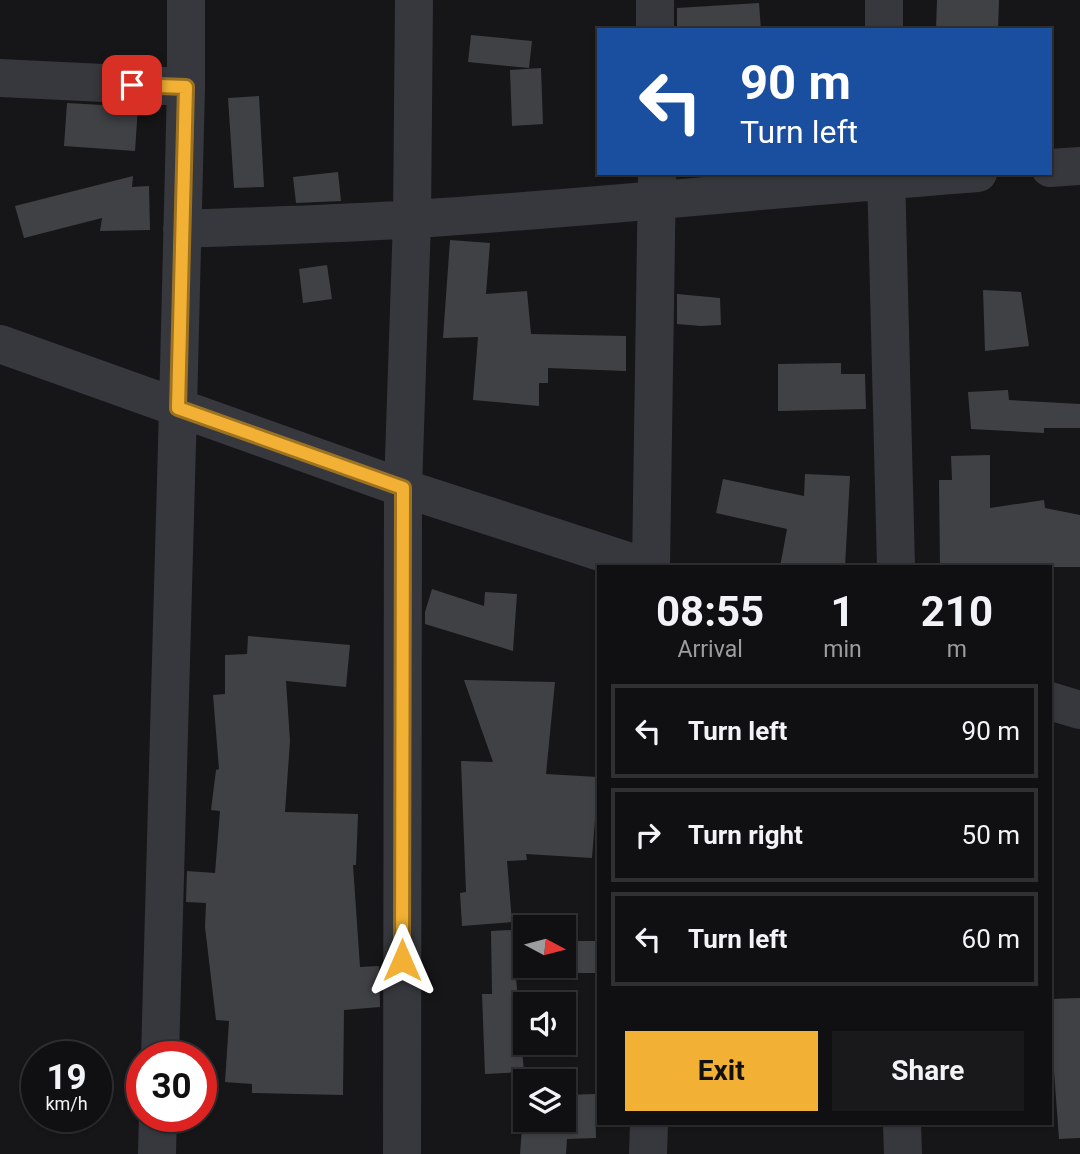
<!DOCTYPE html>
<html lang="en">
<head>
<meta charset="utf-8">
<style>
	body { margin:0; font-family:Roboto,sans-serif; background:#19191b; color:#f1f3f6; height:100vh; display:flex; flex-direction:column; font-size:26px; white-space:nowrap }
	* { box-sizing:border-box; margin:0 }
	p { font-size:23px; color:#9c9d9f }
	.icon { flex:none; width:38px; height:38px; fill:none; stroke:currentColor; stroke-width:2; stroke-linecap:round; stroke-linejoin:round }
	.map { position:relative; flex:1; overflow:hidden }
	.details { position:absolute; left:597px; top:565px; width:455px; height:560px; display:flex; flex-direction:column; background:#101012; border-radius:0px; box-shadow:0 2px 5px #0004,0 0 0 2px #303032 }
	.details>* { flex:none }
	.top-card { position:absolute; left:597px; top:28px; width:455px; height:147px; border-radius:0px; box-shadow:0 2px 5px #0004,0 0 0 2px #303032; background:#1a4fa0; color:#fff; overflow:hidden }
	.needle { width:46px; rotate:97deg }
	.controls { position:absolute; left:513px; top:915px; display:grid; gap:14px }
	.controls a { display:grid; place-items:center; width:63px; height:63px; border-radius:0px; background:#101012; box-shadow:0 2px 5px #0004,0 0 0 2px #303032; font-size:35px }
	.speed { position:absolute; left:21px; top:1041px; display:flex; gap:14px; font-size:35px; font-weight:700; text-align:center }
	.speed>* { display:grid; place-content:center; width:91px; height:91px; border-radius:50%; background:#101012; box-shadow:0 2px 5px #0004,0 0 0 2px #303032; line-height:1 }
	.speed small { font-size:18px; font-weight:400 }
	.speed .limit { border:10px solid #d22; background:#fff; color:#111 }
	.pin { position:absolute; display:grid; place-items:center; width:60px; height:60px; color:#fff; margin:-30px; border-radius:14px; box-shadow:0 4px 10px #0006 }
	.me { position:absolute; width:77px; margin:-38px; rotate:0deg; stroke-linejoin:round; filter:drop-shadow(0 0 5px #0008) }
	.turn { display:flex; align-items:center; gap:24px; height:147px; padding:0 28px; font-size:32px }
	.turn .icon { width:91px; height:91px; stroke-width:2.5 }
	.turn b { display:block; font-size:49px; line-height:60px }
	.eta { display:flex; justify-content:space-evenly; align-items:center; height:119px; text-align:center }
	.eta b { font-size:42px; font-weight:700; line-height:49px }
	.cta { display:flex; gap:14px; margin-top:auto; padding:14px 28px }
	.cta a { flex:1; height:80px; border-radius:0px; background:#f2b134; color:#111; font-size:28px; font-weight:700; line-height:80px; text-align:center }
	.cta a+a { background:#19191b; color:#f1f3f6 }
	ul { padding:0; list-style:none }
	li { display:flex; align-items:center; gap:21px; height:94px; margin:0 14px 10px; padding:0 14px; border:4px solid #303032; border-radius:0px }
	li div { flex:1 }
	li b { display:block; font-size:26px }
	li em { font-style:normal }
	.map>svg:first-child { display:block }
	.building { fill:#404145 }
	.lines { fill:none; stroke-linecap:round; stroke-linejoin:round }
	.minor { stroke:#37383d; stroke-width:38 }
	.route-casing { stroke:#9d7322; stroke-width:18 }
	.route { stroke:#f2b134; stroke-width:12 }
</style>
</head>
<body>
<div class="map">
<svg width="1080" height="1154" viewBox="0 0 1080 1154">
	<rect width="100%" height="100%" fill="#161618"/>
	<path class="building" d="M 937,0 L 999,0 L 998,30 L 936,30 Z
		M 759,3 L 761,30 L 677,30 L 677,8 Z
		M 471,35 L 532,41 L 529,68 L 468,62 Z
		M 541,68 L 543,124 L 512,126 L 510,70 Z
		M 259,96 L 264,187 L 234,188 L 228,98 Z
		M 67,103 L 138,107 L 135,151 L 64,146 Z
		M 338,172 L 341,201 L 296,203 L 293,177 Z
		M 133,176 L 132,187 L 149,186 L 150,230 L 100,231 L 102,218 L 24,238 L 15,206 Z
		M 450,240 L 490,243 L 486,294 L 527,291 L 531,334 L 626,336 L 626,371 L 548,368 L 548,383 L 539,383 L 539,406 L 473,400 L 478,337 L 443,338 Z
		M 327,265 L 332,299 L 303,303 L 299,269 Z
		M 983,290 L 1021,292 L 1029,346 L 985,351 Z
		M 677,294 L 720,298 L 721,325 L 701,326 L 677,324 Z
		M 841,363 L 841,374 L 865,374 L 866,409 L 778,411 L 778,364 Z
		M 1008,390 L 1009,400 L 1080,404 L 1080,428 L 1044,428 L 1044,433 L 971,429 L 968,392 Z
		M 990,455 L 990,508 L 1044,500 L 1045,508 L 1080,515 L 1080,567 L 940,567 L 939,480 L 952,480 L 951,456 Z
		M 805,474 L 850,476 L 845,567 L 780,567 L 787,529 L 716,513 L 723,479 L 804,496 Z
		M 432,589 L 484,606 L 485,592 L 517,594 L 513,651 L 425,624 L 425,612 Z
		M 248,636 L 350,645 L 346,687 L 286,681 L 290,741 L 285,812 L 358,814 L 356,865 L 353,865 L 360,967 L 379,966 L 380,1007 L 344,1010 L 343,1095 L 252,1093 L 252,1084 L 225,1082 L 229,1021 L 216,1020 L 205,927 L 206,903 L 186,902 L 187,871 L 215,873 L 220,811 L 211,810 L 216,770 L 219,769 L 213,695 L 225,694 L 225,655 L 247,654 Z
		M 464,680 L 555,682 L 546,774 L 598,777 L 598,807 L 596,807 L 592,858 L 526,854 L 527,860 L 507,861 L 512,922 L 462,926 L 460,893 L 466,892 L 461,761 L 493,762 Z
		M 512,930 L 524,1072 L 485,1074 L 482,994 L 492,994 L 491,931 Z
		M 564,941 L 598,941 L 598,973 L 564,973 Z
		M 1080,998 L 1080,1138 L 1059,1139 L 1052,1044 L 1050,1044 L 1050,999 Z
		M 595,1094 L 596,1138 L 567,1139 L 566,1154 L 520,1154 L 523,1114 L 525,1114 L 525,1120 L 564,1120 L 564,1095 Z"/>
	<g class="lines">
		<path class="minor" d="M 655,0 L 655,30
			M 884,0 L 884,30
			M 0,78 L 186,87
			M 1050,168 L 1080,166
			M 886,173 L 896,567
			M 182,229 C 259,226 337,224 414,219 C 602,207 790,187 978,173
			M 0,344 L 403,488 L 646,567
			M 651,567 L 657,173
			M 1050,701 L 1080,710
			M 160,1057 L 178,408 L 186,87 L 186,0
			M 902,1124 L 903,1154
			M 157,1154 L 158,1116
			M 402,1154 L 403,488 L 412,220 L 414,0
			M 648,1154 L 649,1124"/>
	</g>
	<g class="lines">
		<defs>
			<path id="route" d="M 132,85 L 186,87 L 178,408 L 403,488 L 402,960"/>
		</defs>
		<use href="#route" class="route-casing"/>
		<use href="#route" class="route"/>
	</g>
</svg>
<div class="controls">
<a><svg class="needle" viewBox="-14 -14 28 28"><path d="M0-13l5 13h-10z" fill="#e53935"/><path d="M0 13l5-13h-10z" fill="#9c9d9f"/></svg></a>
<a><svg class="icon" aria-label="sound" viewBox="0 0 24 24"><path d="M4 9h4l5-4v14l-5-4H4zM17 9q2 3 0 6"/></svg></a>
<a><svg class="icon" aria-label="layers" viewBox="0 0 24 24"><path d="M12 4l9 5-9 5-9-5zM3 14l9 5 9-5"/></svg></a>
</div>
<div class="speed"><div>19<small>km/h</small></div><div class="limit">30</div></div>
<div class="pin" style="left:132px;top:85px;background:#d93025"><svg class="icon" aria-label="arrive" viewBox="0 0 24 24"><path d="M6 21V4h12l-3 4 3 4H6"/></svg></div>
<svg class="me" style="left:402px;top:960px" viewBox="-20 -20 40 40"><path d="M0-17L14 15 0 8-14 15z" fill="#f2b134" stroke="#fff" stroke-width="4"/></svg>
<div class="top-card">
<div class="turn"><svg class="icon" aria-label="left" viewBox="0 0 24 24"><path d="M17 20v-9H6M10 6l-5 5 5 5"/></svg><div><b>90 m</b>Turn left</div></div>
</div>
<section class="details">
<div class="eta">
<div><b>08:55</b><p>Arrival</p></div>
<div><b>1</b><p>min</p></div>
<div><b>210</b><p>m</p></div>
</div>
<ul>
<li><svg class="icon" aria-label="left" viewBox="0 0 24 24"><path d="M17 20v-9H6M10 6l-5 5 5 5"/></svg><div><b>Turn left</b></div><em>90 m</em></li>
<li><svg class="icon" aria-label="right" viewBox="0 0 24 24"><path d="M7 20v-9h11M14 6l5 5-5 5"/></svg><div><b>Turn right</b></div><em>50 m</em></li>
<li><svg class="icon" aria-label="left" viewBox="0 0 24 24"><path d="M17 20v-9H6M10 6l-5 5 5 5"/></svg><div><b>Turn left</b></div><em>60 m</em></li>
</ul>
<div class="cta"><a>Exit</a><a>Share</a></div>
</section>
</div>
</body>
</html>
